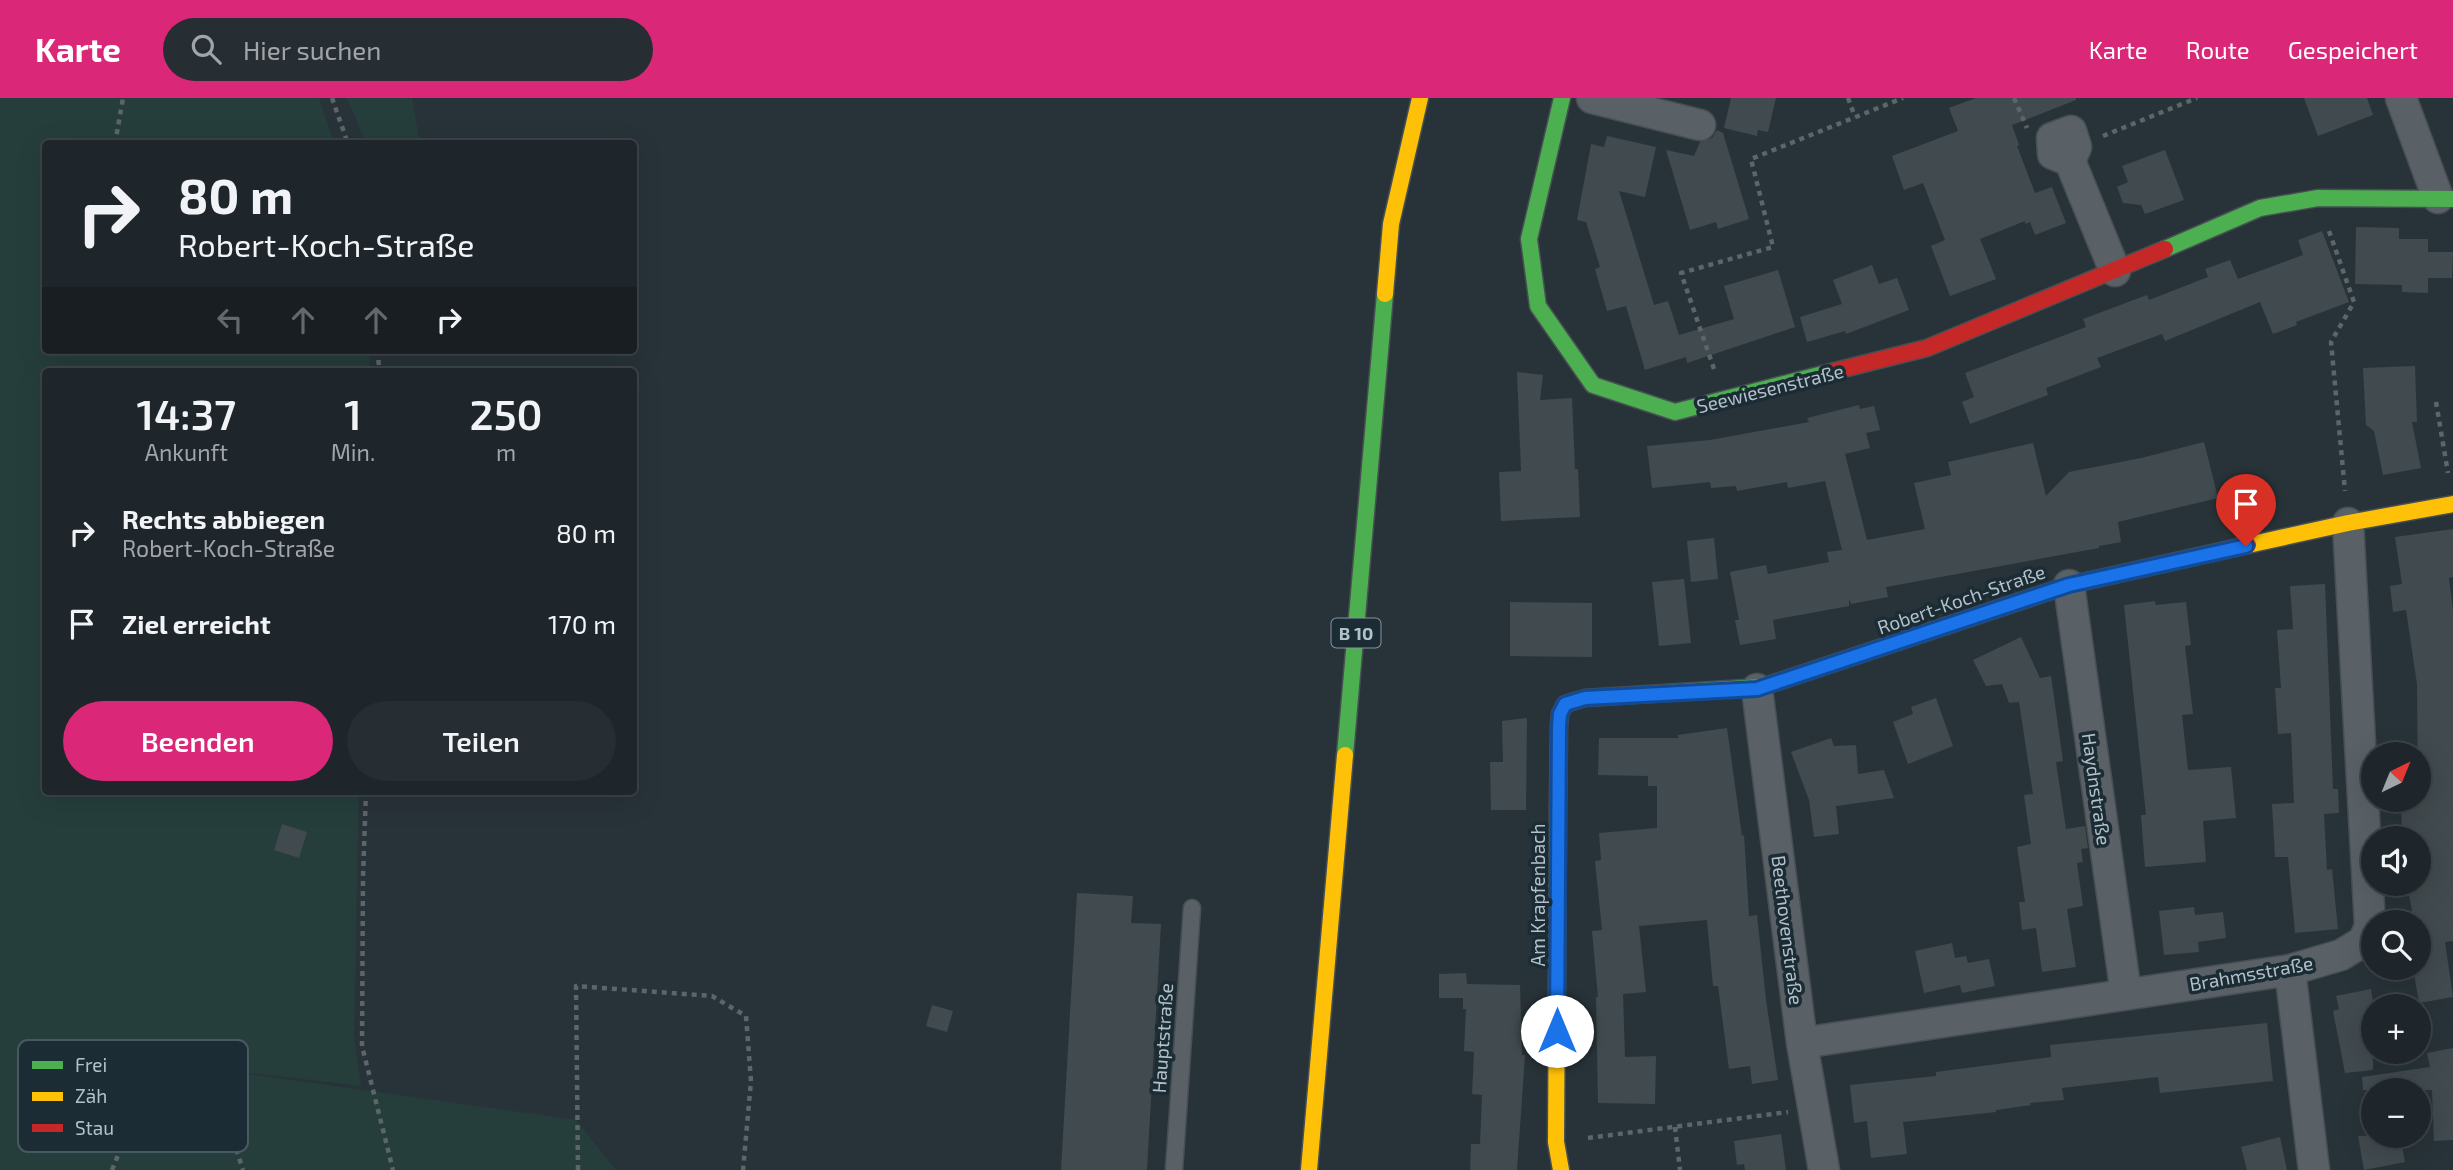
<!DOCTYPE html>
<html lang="de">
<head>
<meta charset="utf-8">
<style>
	body { margin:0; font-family:"Exo 2",sans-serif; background:#262e33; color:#f1f3f6; height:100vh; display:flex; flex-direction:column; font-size:26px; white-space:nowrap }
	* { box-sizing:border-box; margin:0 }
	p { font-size:23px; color:#a1a5a9 }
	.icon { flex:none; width:38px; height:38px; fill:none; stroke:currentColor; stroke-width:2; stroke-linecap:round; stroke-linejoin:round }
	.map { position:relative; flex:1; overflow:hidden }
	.drawer { position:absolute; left:42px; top:270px; width:595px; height:427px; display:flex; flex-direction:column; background:#1e262b; border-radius:7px; box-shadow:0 7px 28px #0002,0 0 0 2px #3c4347 }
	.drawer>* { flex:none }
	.top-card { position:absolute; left:42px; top:42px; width:595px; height:214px; border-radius:7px; box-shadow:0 7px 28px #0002,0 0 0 2px #3c4347; background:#1e262b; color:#f1f3f6; overflow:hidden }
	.needle { width:46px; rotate:43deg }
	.tools { position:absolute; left:2361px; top:644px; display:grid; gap:14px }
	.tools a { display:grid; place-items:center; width:70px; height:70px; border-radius:50%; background:#1e262b; box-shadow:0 7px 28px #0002,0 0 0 2px #3c4347; font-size:35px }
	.pin { position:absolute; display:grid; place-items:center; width:60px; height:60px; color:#fff; margin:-72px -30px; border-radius:50% 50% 50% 0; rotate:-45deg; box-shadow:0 0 7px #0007 }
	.pin .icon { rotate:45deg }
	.me { position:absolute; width:77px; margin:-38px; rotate:0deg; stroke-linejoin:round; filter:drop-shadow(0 0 5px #0008) }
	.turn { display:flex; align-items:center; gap:24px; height:147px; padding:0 21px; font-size:32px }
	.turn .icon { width:91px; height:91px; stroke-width:2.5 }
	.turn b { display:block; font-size:49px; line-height:60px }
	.lanes { display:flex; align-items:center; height:66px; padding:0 21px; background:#0003; justify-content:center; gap:35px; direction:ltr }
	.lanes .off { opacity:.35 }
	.eta { display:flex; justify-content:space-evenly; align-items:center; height:119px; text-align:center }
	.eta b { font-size:42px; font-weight:600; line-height:49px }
	.action { display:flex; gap:14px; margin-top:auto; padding:14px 21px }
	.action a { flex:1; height:80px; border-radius:42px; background:#db2777; color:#fff; font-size:28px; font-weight:600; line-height:80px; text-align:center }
	.action a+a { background:#262e33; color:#f1f3f6 }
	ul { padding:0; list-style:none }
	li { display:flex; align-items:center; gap:21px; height:91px; padding:0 21px }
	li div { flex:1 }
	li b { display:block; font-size:26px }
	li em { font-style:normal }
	header { display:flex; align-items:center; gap:42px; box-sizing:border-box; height:98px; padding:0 35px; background:#db2777; color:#fff }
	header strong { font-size:33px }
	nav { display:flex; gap:38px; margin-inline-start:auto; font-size:24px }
	.search { width:490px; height:63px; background:#262e33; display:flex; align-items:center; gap:18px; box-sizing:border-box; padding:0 24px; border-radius:38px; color:#a1a5a9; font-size:26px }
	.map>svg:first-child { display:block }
	.green { fill:#253e3c }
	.building { fill:#414a4e }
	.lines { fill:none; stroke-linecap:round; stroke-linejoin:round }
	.lane-casing { stroke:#474f53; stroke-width:19 }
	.street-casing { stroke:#474f53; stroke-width:33 }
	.fast-casing { stroke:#474f53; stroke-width:19 }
	.slow-casing { stroke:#474f53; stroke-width:19 }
	.jam-casing { stroke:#474f53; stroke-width:19 }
	.path { stroke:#5c6669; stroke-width:4.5; stroke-dasharray:5 5; stroke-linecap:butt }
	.lane { stroke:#5a6166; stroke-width:16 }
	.street { stroke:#5a6166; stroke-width:30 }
	.fast { stroke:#4caf50; stroke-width:16 }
	.slow { stroke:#ffc107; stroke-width:16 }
	.jam { stroke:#c62828; stroke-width:16 }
	.route-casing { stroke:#114b97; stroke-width:18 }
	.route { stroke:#1a73e8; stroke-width:12 }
	.labels { text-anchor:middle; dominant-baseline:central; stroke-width:7; stroke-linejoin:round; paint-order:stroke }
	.shield { fill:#1c2c34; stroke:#86949d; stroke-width:2 }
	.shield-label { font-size:18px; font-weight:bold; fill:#b3c1ca }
	.street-label { font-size:19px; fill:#b3c1ca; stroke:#1c2c34 }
	.key { fill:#1c2c34; stroke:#495961; stroke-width:2 }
	.key-label { font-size:19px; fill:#b3c1ca }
</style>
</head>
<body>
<header>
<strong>Karte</strong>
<div class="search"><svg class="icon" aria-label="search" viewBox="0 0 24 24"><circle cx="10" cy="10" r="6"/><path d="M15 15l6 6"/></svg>Hier suchen</div>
<nav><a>Karte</a><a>Route</a><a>Gespeichert</a></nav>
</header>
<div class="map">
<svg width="2453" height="1072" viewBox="0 0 2453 1072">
	<rect width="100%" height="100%" fill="#283339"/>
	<path class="green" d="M 0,0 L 319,0 L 334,45 L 46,46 L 46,252 L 369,252 L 370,273 L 46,273 L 46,693 L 359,693 L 354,938 L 361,988 L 184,967 L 576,1022 L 616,1072 L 0,1072 Z
		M 347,0 L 412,0 L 420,45 L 366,45 Z"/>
	<path class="building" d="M 1731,0 L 1776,0 L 1768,34 L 1758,32 L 1757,38 L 1724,30 Z
		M 1976,0 L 2076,0 L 2076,2 L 2012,27 L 2019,47 L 2017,48 L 2035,95 L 2052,89 L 2066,125 L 2035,137 L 2030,124 L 2025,126 L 2025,123 L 1980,141 L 1996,181 L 1950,198 L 1931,148 L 1945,142 L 1923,85 L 1904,92 L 1892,58 L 1958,33 L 1949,10 Z
		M 2304,0 L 2367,0 L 2373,17 L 2318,38 Z
		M 1717,32 L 1723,35 L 1749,121 L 1718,131 L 1716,124 L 1690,132 L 1666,52 L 1694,58 L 1700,44 L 1712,40 Z
		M 1607,38 L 1656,49 L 1645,99 L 1619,93 L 1654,207 L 1668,203 L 1679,237 L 1734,221 L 1724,188 L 1778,172 L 1795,229 L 1687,265 L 1686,259 L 1645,272 L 1626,208 L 1607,213 L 1595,171 L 1600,169 L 1586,124 L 1577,122 L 1591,46 L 1604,49 Z
		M 2165,52 L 2184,102 L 2145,116 L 2141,107 L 2123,105 L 2117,89 L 2128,84 L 2122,68 Z
		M 2356,129 L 2399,130 L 2399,141 L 2428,141 L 2428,154 L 2453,154 L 2452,180 L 2428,180 L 2428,195 L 2402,194 L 2402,187 L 2355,186 Z
		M 2322,133 L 2349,204 L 2296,224 L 2297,227 L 2273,236 L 2260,204 L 2165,243 L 2162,236 L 2097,260 L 2101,269 L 2046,290 L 2048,297 L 1970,326 L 1962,304 L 1974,299 L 1965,275 L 2086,229 L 2083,221 L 2147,197 L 2149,202 L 2208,179 L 2205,171 L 2230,162 L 2238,181 L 2303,157 L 2298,142 Z
		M 1872,167 L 1879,186 L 1897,180 L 1909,212 L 1846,236 L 1845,233 L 1807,244 L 1800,219 L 1842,206 L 1833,182 Z
		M 2415,268 L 2417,324 L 2412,324 L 2421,370 L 2383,377 L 2374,333 L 2366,327 L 2363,270 Z
		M 1517,274 L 1543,277 L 1540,302 L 1572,300 L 1575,371 L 1578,371 L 1580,419 L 1501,423 L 1499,374 L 1521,373 Z
		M 1859,307 L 1860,311 L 1874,308 L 1880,332 L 1866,335 L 1870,350 L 1845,356 L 1867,442 L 1925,431 L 1914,385 L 1951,377 L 1948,364 L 2033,345 L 2046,398 L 2069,374 L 2141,360 L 2204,344 L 2218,400 L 2118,424 L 2121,444 L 2099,448 L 2099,450 L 1886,489 L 1888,499 L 1851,506 L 1849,501 L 1849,508 L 1773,522 L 1776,541 L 1740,547 L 1735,522 L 1739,522 L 1730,474 L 1766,467 L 1768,476 L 1829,464 L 1827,454 L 1842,452 L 1825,383 L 1788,390 L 1787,384 L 1737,393 L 1736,388 L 1711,390 L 1710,384 L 1652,390 L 1647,348 L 1710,342 L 1809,324 L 1807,320 Z
		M 2453,431 L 2453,479 L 2449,480 L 2453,513 L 2453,843 L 2445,844 L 2453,899 L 2419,905 L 2413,870 L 2418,870 L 2418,824 L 2414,824 L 2407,786 L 2418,786 L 2418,740 L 2402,740 L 2401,702 L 2418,702 L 2417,586 L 2406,512 L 2393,514 L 2390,488 L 2402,486 L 2395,439 Z
		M 1714,440 L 1718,481 L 1691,484 L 1687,443 Z
		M 1684,481 L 1691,545 L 1659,548 L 1652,484 Z
		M 2325,486 L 2333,691 L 2338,691 L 2339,715 L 2324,716 L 2327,772 L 2332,771 L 2338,831 L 2295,835 L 2288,759 L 2275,759 L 2272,706 L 2294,705 L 2291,635 L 2278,636 L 2275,590 L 2281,590 L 2277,532 L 2293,531 L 2290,488 Z
		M 2155,503 L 2156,507 L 2186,504 L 2191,547 L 2185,548 L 2193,616 L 2182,617 L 2188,672 L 2231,669 L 2236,720 L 2203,723 L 2206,764 L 2145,769 L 2141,717 L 2146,717 L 2124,507 Z
		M 1510,504 L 1592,505 L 1592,559 L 1510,558 Z
		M 2021,539 L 2040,580 L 2051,578 L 2063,663 L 2056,664 L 2066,731 L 2085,728 L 2088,750 L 2081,751 L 2083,764 L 2077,765 L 2083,808 L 2067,811 L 2076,869 L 2042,874 L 2036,830 L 2022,832 L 2019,804 L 2025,804 L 2017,749 L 2031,746 L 2024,697 L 2033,696 L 2019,604 L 2009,605 L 2002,586 L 1986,588 L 1973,562 Z
		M 1936,600 L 1953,648 L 1908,666 L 1893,624 L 1913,616 L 1911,609 Z
		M 1527,620 L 1526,712 L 1491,712 L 1490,664 L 1503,664 L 1502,623 Z
		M 1727,630 L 1742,738 L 1744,737 L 1749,818 L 1757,817 L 1766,902 L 1778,982 L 1752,986 L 1750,968 L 1729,971 L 1718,888 L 1713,888 L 1707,822 L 1639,828 L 1646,894 L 1623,896 L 1625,959 L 1656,958 L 1655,1006 L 1598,1005 L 1596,899 L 1598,899 L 1592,833 L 1602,832 L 1595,763 L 1601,762 L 1599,735 L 1657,730 L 1657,688 L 1648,688 L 1648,678 L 1598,677 L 1599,640 L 1678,640 L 1678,637 Z
		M 1831,640 L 1834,648 L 1856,647 L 1858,676 L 1884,672 L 1894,700 L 1836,708 L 1839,736 L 1814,739 L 1809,702 L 1791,654 Z
		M 282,726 L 307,734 L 299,760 L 274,752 Z
		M 1077,795 L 1133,798 L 1131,825 L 1161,826 L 1147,1072 L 1061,1072 Z
		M 2194,809 L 2195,817 L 2223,814 L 2226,840 L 2198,844 L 2199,854 L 2164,857 L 2159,813 Z
		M 1952,845 L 1955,860 L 1966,858 L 1968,865 L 1989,861 L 1995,888 L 1962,895 L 1960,887 L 1924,895 L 1915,853 Z
		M 1466,875 L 1467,886 L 1520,887 L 1522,957 L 1525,957 L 1517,1072 L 1470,1072 L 1471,1046 L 1480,1046 L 1482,997 L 1472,996 L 1474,954 L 1464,953 L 1466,911 L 1463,911 L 1463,900 L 1439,900 L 1439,876 Z
		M 2371,891 L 2373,904 L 2373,972 L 2345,975 L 2333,913 L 2339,911 L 2336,898 Z
		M 932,907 L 953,913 L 947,934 L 926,928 Z
		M 2267,925 L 2273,983 L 2160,995 L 2158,979 L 2062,990 L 2064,1002 L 2030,1005 L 2031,1007 L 1996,1012 L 1996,1014 L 1903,1024 L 1907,1056 L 1871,1060 L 1867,1023 L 1854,1025 L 1850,987 L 1936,978 L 1936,974 L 2051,959 L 2050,947 Z
		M 2453,950 L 2453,1042 L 2434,1043 L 2432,992 L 2363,992 L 2362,979 L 2430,969 L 2427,955 Z
		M 1781,1036 L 1786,1072 L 1745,1072 L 1744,1066 L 1737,1067 L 1734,1043 Z
		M 2358,1038 L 2400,1038 L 2405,1064 L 2364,1072 Z
		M 2280,1039 L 2287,1072 L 2247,1072 L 2241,1049 Z"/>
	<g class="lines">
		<defs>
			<path id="lane" d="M 1174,1072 L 1192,810"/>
			<path id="street" d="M 1592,0 L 1700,27
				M 2401,0 L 2438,100
				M 2070,63 L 2053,56 L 2052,40 L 2071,33 L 2076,49 L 2070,63 L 2115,173
				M 2069,487 L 2126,896
				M 1757,591 L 1802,945 L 1824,1072
				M 2290,872 L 2314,1072
				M 1802,945 L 2290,872 L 2341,857 L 2364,843 L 2370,828 L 2348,425"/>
			<path id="fast" d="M 1562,0 L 1529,141 L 1538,208 L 1593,287 L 1675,314 L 1831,274
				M 2165,151 L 2260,110 L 2318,100 L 2453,101
				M 1345,657 L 1385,196
				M 1558,709 L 1559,628 L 1560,616 L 1565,606 L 1585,600 L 1762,589"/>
			<path id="slow" d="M 1385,196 L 1391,126 L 1420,0
				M 2248,447 L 2348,425 L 2453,406
				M 1558,709 L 1556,1044 L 1561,1072
				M 1309,1072 L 1345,657"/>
			<path id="jam" d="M 1831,274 L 1927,250 L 2165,151
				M 1762,589 L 2069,487 L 2248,447"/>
		</defs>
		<use href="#lane" class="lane-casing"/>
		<use href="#street" class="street-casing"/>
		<use href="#fast" class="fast-casing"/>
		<use href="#slow" class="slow-casing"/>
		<use href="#jam" class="jam-casing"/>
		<path class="path" d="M 332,0 L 348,46
			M 1848,0 L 1855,19
			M 2014,0 L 2027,30
			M 2103,38 L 2197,0
			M 115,46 L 123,0
			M 2329,133 L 2354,204 L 2331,244 L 2345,393
			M 378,252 L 379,273
			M 1714,271 L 1681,175 L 1773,149 L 1751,61 L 1903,0
			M 2436,304 L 2448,375
			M 366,693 L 363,779 L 362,948 L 393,1072
			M 1675,1029 L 1680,1072
			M 1588,1040 L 1788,1014
			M 112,1072 L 144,993 L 169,975 L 199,979 L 218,996 L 243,1072
			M 578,1072 L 576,888 L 712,898 L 746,918 L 751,983 L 743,1072"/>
		<use href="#lane" class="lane"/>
		<use href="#street" class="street"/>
		<use href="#fast" class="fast"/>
		<use href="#slow" class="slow"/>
		<use href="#jam" class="jam"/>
	</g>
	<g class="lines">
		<defs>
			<path id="route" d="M 1557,933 L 1559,628 L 1560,616 L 1565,606 L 1585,600 L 1757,591 L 2069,487 L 2246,448"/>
		</defs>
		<use href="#route" class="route-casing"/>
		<use href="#route" class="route"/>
	</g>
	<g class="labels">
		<rect class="shield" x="1331.5" y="520.5" width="49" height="29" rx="5"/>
		<g class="shield-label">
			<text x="1356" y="535">B 10</text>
		</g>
		<g class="street-label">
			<text transform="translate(1770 290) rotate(-14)">Seewiesenstraße</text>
			<text transform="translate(1961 501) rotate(-19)">Robert-Koch-Straße</text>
			<text transform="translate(2097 691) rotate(82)">Haydnstraße</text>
			<text transform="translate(1537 797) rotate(-90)">Am Krapfenbach</text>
			<text transform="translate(1788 832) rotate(83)">Beethovenstraße</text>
			<text transform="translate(2251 875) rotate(-10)">Brahmsstraße</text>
			<text transform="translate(1162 940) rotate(-86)">Hauptstraße</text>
		</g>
	</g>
	<rect x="18" y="942" width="230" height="112" rx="10" class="key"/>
	<rect x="32" y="963" width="31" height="8" fill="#4caf50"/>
	<rect x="32" y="994" width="31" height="9" fill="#ffc107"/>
	<rect x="32" y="1026" width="31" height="8" fill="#c62828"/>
	<g class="key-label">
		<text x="75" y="974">Frei</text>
		<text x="75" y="1005">Zäh</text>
		<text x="75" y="1037">Stau</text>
	</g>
</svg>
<div class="tools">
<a><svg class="needle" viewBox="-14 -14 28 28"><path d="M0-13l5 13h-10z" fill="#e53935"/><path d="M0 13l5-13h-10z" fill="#a1a5a9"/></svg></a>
<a><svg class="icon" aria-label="sound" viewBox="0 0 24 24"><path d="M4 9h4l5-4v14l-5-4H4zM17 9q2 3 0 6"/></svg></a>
<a><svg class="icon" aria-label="search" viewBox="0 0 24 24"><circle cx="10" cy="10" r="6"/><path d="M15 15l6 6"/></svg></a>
<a>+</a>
<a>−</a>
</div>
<div class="pin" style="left:2246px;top:448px;background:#d93025"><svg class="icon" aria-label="arrive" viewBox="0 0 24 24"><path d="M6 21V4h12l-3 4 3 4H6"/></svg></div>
<svg class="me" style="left:1557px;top:933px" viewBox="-20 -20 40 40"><circle r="19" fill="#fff"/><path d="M0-13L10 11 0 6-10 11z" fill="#1a73e8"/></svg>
<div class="top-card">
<div class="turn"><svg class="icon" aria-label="right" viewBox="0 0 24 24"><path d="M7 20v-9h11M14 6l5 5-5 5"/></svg><div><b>80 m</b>Robert-Koch-Straße</div></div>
<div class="lanes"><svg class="icon off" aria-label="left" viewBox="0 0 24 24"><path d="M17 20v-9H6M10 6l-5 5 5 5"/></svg><svg class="icon off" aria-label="ahead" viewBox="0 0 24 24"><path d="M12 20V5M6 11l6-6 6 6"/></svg><svg class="icon off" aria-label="ahead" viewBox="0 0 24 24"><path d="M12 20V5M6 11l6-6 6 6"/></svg><svg class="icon" aria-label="right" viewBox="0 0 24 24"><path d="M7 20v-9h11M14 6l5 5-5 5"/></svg></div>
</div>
<section class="drawer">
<div class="eta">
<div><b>14:37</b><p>Ankunft</p></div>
<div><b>1</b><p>Min.</p></div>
<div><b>250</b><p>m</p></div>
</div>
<ul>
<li><svg class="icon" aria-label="right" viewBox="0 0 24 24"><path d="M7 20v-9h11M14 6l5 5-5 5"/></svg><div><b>Rechts abbiegen</b><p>Robert-Koch-Straße</p></div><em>80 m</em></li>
<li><svg class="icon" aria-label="arrive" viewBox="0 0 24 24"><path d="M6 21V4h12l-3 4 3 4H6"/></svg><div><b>Ziel erreicht</b></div><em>170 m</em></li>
</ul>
<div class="action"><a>Beenden</a><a>Teilen</a></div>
</section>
</div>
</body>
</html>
